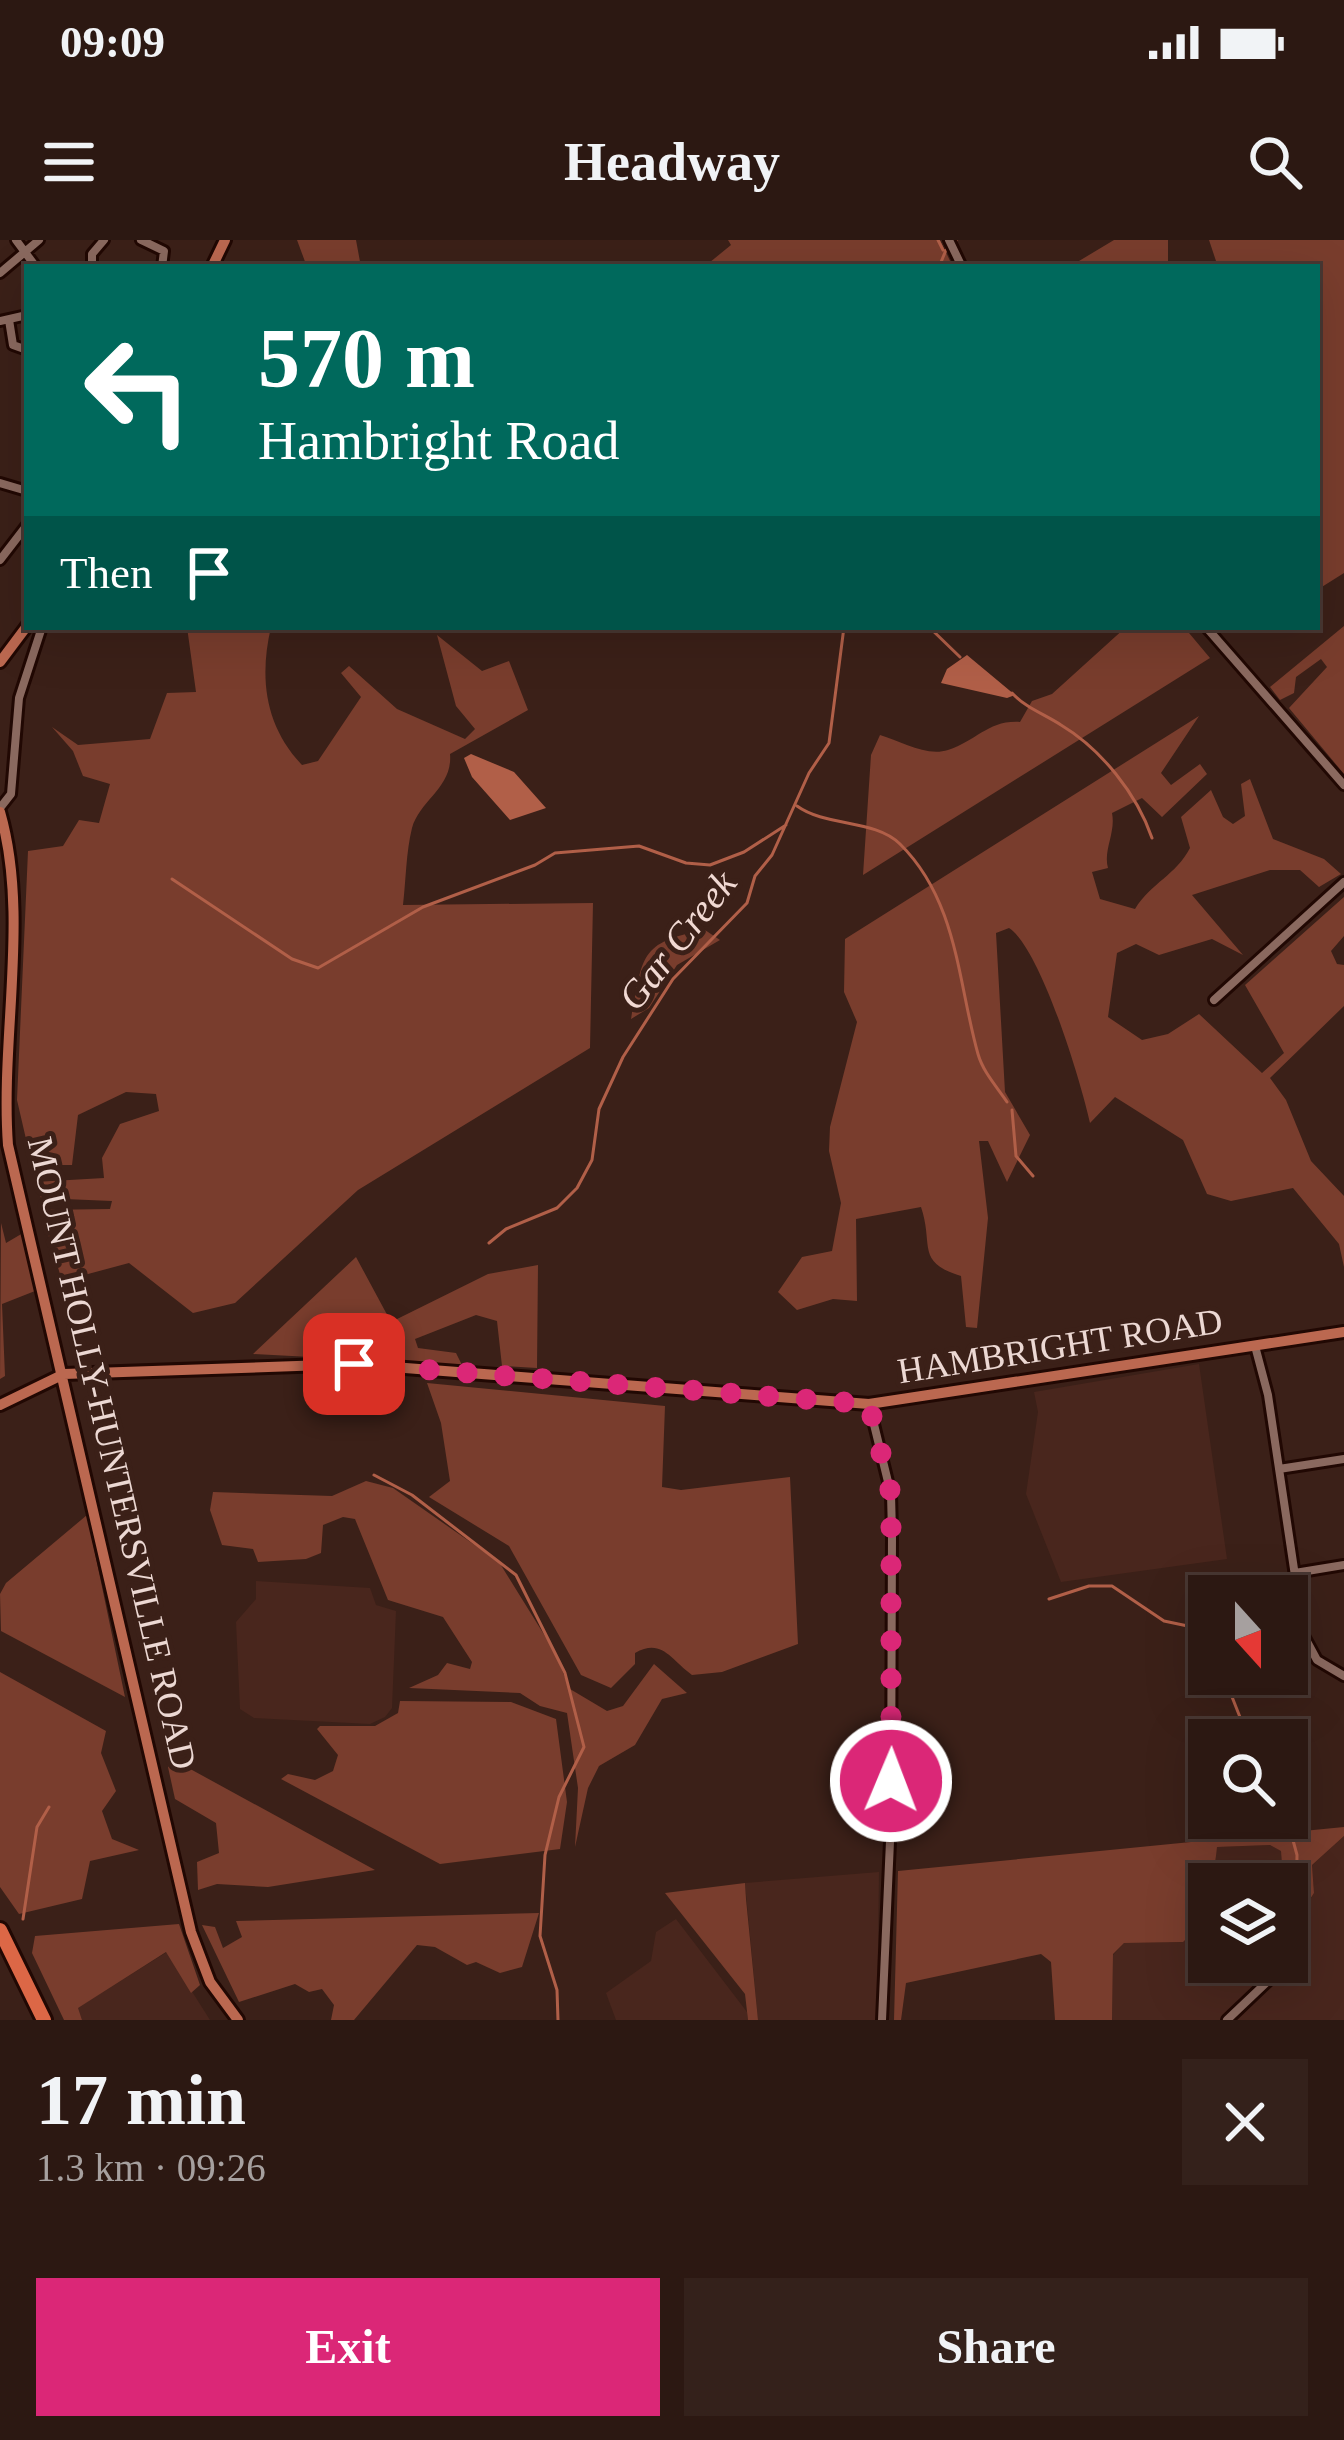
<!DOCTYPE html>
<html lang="en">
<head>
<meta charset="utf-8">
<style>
	body { margin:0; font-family:"Times New Roman",serif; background:#34211b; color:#f1f3f6; height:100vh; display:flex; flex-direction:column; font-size:45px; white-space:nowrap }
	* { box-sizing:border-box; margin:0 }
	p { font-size:39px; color:#a6a09f }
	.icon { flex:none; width:66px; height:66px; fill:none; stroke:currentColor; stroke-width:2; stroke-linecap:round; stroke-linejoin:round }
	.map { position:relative; height:1780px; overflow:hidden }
	.panel { display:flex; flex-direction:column; background:#2c1812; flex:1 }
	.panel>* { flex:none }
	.banner { position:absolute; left:24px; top:24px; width:1296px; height:366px; border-radius:0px; box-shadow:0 12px 48px #0002,0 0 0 3px #483732; background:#00695c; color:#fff; overflow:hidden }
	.needle { width:78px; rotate:159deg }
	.buttons { position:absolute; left:1188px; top:1335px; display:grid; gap:24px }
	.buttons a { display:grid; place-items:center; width:120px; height:120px; border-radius:0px; background:#2c1812; box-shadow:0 12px 48px #0002,0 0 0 3px #483732; font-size:60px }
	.pin { position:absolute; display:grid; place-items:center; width:102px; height:102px; color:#fff; margin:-51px; border-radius:24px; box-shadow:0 6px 18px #0006 }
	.me { position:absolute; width:132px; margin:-66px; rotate:1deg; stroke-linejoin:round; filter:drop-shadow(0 0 9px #0008) }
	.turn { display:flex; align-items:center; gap:42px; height:252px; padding:0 36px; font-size:54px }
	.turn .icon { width:156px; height:156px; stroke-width:2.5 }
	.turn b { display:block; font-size:84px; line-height:102px }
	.then { display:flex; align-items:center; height:114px; padding:0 36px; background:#0003; gap:24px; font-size:45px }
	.round { display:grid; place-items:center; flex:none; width:126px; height:126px; border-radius:0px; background:#34211b }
	.head { display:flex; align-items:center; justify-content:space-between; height:204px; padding:0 36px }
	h1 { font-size:72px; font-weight:600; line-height:90px }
	.primary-button { display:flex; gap:24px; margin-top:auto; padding:24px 36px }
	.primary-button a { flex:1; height:138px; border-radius:0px; background:#db2777; color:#fff; font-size:48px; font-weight:600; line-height:138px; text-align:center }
	.primary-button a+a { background:#34211b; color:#f1f3f6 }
	.status { display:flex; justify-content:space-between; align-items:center; height:84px; padding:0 60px; background:#2c1812; direction:ltr }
	.status svg { height:33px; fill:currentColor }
	header { display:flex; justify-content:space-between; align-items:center; height:156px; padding:0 36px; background:#2c1812; font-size:54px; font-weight:600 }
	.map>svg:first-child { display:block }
	.built { fill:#49261d }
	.green { fill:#793d2d }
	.water { fill:#b15f48 }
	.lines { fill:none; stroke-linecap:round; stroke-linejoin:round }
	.stream { stroke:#b15f48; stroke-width:3 }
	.minor-casing { stroke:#210803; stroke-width:14 }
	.major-casing { stroke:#210803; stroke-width:16 }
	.highway-casing { stroke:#210803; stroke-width:20 }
	.minor { stroke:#8a695f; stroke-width:8 }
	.major { stroke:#bb6850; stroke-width:10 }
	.highway { stroke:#dc6746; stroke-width:14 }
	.route { stroke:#db2777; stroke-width:21; stroke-dasharray:0 37.8 }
	.labels { text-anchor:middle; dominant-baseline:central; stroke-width:10; stroke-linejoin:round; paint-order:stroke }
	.street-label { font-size:36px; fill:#ecd8d3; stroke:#3b2018 }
	.water-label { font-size:39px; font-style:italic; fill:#f1d9d3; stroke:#3b2018 }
</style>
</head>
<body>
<div class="status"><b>09:09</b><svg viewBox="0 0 49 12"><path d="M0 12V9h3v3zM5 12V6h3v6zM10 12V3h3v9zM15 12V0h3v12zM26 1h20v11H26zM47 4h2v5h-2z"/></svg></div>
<header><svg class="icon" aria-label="menu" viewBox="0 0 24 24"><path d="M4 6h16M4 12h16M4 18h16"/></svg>Headway<svg class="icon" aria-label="search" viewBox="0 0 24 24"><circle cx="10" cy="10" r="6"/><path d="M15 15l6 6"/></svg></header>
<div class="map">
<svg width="1344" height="1780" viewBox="0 0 1344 1780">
	<rect width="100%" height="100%" fill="#3b2018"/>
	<path class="built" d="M 1199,1124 L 1227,1319 L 1061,1342 L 1026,1254 L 1038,1172 L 1034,1152 Z
		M 256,1341 L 370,1348 L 376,1365 L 396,1371 L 392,1468 L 385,1477 L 370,1484 L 254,1478 L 240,1469 L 236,1382 L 256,1359 Z
		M 1344,1596 L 1344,1780 L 1112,1780 L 1113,1715 L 1124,1703 L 1182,1702 L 1209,1676 L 1209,1722 L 1287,1722 L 1287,1687 L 1297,1682 L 1314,1653 L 1312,1625 Z
		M 1270,1605 L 1282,1611 L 1283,1644 L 1216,1644 L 1216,1607 Z
		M 879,1632 L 877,1780 L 758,1780 L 745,1643 Z
		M 676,1679 L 747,1772 L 748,1780 L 616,1780 L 606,1753 L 651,1721 L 656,1692 Z
		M 167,1712 L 210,1780 L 82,1780 L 77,1768 Z"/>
	<path class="green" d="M 297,0 L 356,0 L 361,27 L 307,27 Z
		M 728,0 L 940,0 L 952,25 L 704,27 L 731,5 Z
		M 1114,0 L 1168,0 L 1168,27 L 1069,27 Z
		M 1209,0 L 1344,0 L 1344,333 L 1317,350 L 1317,27 L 1218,27 Z
		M 1344,386 L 1344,534 L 1289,468 L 1327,427 L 1321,419 L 1296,437 L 1294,453 L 1280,460 L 1270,447 Z
		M 187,387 L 271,387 C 259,438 265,486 302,525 L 318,521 L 361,457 L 341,433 L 349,426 L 397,469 L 465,499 L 475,489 L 456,466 L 437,395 L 482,431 L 509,421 L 528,470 L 450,514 C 453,547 420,560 412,588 C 406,612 406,640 403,665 L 593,663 L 590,808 L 358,950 L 235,1063 L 193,1073 L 129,1023 L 62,1041 L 41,970 L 110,969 L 112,961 L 41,958 L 35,942 L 104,938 L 102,918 L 120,884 L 159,871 L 156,854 L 126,852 L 78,875 L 72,925 L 32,925 L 17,860 L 28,611 L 63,606 L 79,580 L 99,583 L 110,544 L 83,536 L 73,511 L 52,487 L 78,505 L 150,499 L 167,453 L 196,452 Z
		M 1126,387 L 1184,387 L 1210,418 L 863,635 L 871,515 L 880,495 C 901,501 926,517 948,510 C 977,501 988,480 1020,482 L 1032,461 L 1052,454 Z
		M 1199,476 L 1161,533 L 1171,545 L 1200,524 L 1207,534 L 1162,577 L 1142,558 L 1112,573 C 1116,593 1103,610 1108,628 L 1092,632 L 1100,659 L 1135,669 C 1151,643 1176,635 1190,608 L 1181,577 L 1211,550 L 1223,577 L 1233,584 L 1245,576 L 1241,544 L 1250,539 L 1273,599 L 1324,619 L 1341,634 L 1319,647 L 1300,630 L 1270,630 L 1192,655 L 1243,715 L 1212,699 L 1159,715 L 1136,704 L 1117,713 L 1108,777 L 1142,800 L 1168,794 L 1199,774 L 1262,833 L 1284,813 L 1245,745 L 1344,657 L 1344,696 L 1331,711 L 1337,724 L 1344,725 L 1344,766 L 1270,838 L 1286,860 L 1311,921 L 1344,956 L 1344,1027 L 1339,1004 L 1293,948 L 1231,961 L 1207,954 L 1183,900 L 1115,857 L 1090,883 C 1081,842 1041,709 1009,688 L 996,693 L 1005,852 L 1030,895 L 1007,942 L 988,901 L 979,901 L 988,978 L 977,1088 L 966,1087 L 961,1036 C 915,1022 934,1005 921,967 L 856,979 L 857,1061 L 833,1059 L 797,1070 L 778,1052 L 802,1017 L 832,1011 L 841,963 L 829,911 L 830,887 L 857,782 L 844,752 L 845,699 Z
		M 705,690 L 720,700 L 677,725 L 649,768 L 631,779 C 643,717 638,702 705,690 Z
		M 1,983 L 6,1003 L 23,993 L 35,1051 L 2,1064 L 5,1136 L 0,1139 Z
		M 356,1017 L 391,1082 L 488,1034 L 538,1025 L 537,1128 L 502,1126 L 497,1081 L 476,1075 L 415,1099 L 418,1108 L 456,1113 L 462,1125 L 253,1114 Z
		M 427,1143 L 665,1166 L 662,1247 L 681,1250 L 790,1237 L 798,1404 L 722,1432 L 692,1435 C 670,1419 662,1398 635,1413 L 635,1424 L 611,1448 L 581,1435 L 509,1306 L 429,1257 L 450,1241 L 441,1183 Z
		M 366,1241 L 393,1248 L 499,1322 L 553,1409 L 570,1449 L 607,1471 L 623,1466 L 654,1424 L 687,1453 L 662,1459 L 635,1505 L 599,1526 L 588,1548 L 575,1607 L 578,1548 L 567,1473 L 540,1466 L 520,1453 L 409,1448 L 438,1435 L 447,1423 L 470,1429 L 472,1422 L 443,1377 L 388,1360 L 355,1279 L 343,1277 L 323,1285 L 321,1313 L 306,1319 L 258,1322 L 253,1309 L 222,1305 L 210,1270 L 213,1252 L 332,1256 Z
		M 87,1275 L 125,1457 L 1,1391 L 0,1354 L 6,1343 Z
		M 0,1432 L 106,1491 L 101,1513 L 116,1551 L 102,1571 L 112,1599 L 139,1610 L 90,1621 L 82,1659 L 19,1674 L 0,1647 Z
		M 400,1461 L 511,1462 L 556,1479 L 567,1562 L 560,1609 L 440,1624 L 281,1539 L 288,1534 L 315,1540 L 333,1531 L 338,1515 L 317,1489 L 320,1486 L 375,1486 L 398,1473 Z
		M 172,1519 L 375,1630 L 268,1647 L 217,1644 L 198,1650 L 197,1622 L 219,1613 L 216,1583 L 175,1559 L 168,1527 Z
		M 1344,1587 L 1344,1596 L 1312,1625 L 1314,1653 L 1292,1687 L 1287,1687 L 1281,1611 L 1270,1605 L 1217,1607 L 1209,1676 L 1183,1702 L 1124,1703 L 1113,1714 L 1112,1780 L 1055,1780 L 1051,1722 L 1041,1714 L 906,1743 L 901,1780 L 894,1780 L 898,1631 Z
		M 745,1643 L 746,1659 L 758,1780 L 748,1780 L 745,1754 L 665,1653 Z
		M 539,1673 L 522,1727 L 500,1733 L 476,1722 L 467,1725 L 435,1707 L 417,1705 L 354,1780 L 331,1780 L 334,1765 L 322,1749 L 309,1752 L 295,1744 L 239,1762 L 202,1685 L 215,1687 L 223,1708 L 242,1697 L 236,1681 Z
		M 179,1684 L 200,1745 L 191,1753 L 166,1712 L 78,1768 L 82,1780 L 64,1780 L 32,1713 L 35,1696 Z"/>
	<path class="water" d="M 967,415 L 1015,455 L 1007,458 L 941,443 L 947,429 Z
		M 471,514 L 514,532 L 546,568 L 510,580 L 472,537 L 464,518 Z"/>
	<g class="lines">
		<path class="stream" d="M 938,0 L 943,10
			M 955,3 L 956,0
			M 939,27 L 946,10
			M 929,387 L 960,417
			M 1012,453 C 1026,468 1044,474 1061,485 C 1101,509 1137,554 1152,598
			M 797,566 C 826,587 875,579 900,604 C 958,661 958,744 978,814 C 983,832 997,847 1007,862
			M 172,639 L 292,719 L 318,728 L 423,667 L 535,625 L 555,613 L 639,606 L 686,623 L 710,625 L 744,612 L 786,585
			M 1012,870 L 1016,916 L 1033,936
			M 489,1003 L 506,989 L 557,968 L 577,948 L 592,920 L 599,869 L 623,817 L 673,739 L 747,663 L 755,636 L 772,615 L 809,533 L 829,503 L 844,387
			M 374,1235 L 412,1255 L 516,1335 L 565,1433 L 584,1507 L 559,1557 L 545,1615 L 540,1696 L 557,1750 L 558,1780
			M 1049,1359 L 1089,1346 L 1112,1346 L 1164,1381 L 1202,1389 L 1209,1398
			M 1223,1434 L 1249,1500
			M 1287,1578 L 1297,1615 L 1296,1681
			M 23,1679 L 37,1587 L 49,1567"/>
		<defs>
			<path id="minor" d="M 16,0 L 36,27
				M 141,0 L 164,11 L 162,27
				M 949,0 L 962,27
				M 92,27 L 92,14 L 104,0
				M 0,33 L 39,0
				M 9,80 L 13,105 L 27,110
				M 0,81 L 27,75
				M 0,243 L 27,251
				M 0,320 L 27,285
				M 1206,387 L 1344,545
				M 0,568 L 11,554 L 19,458 L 42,387
				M 1214,760 L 1344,642
				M 1255,1106 L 1268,1155 L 1304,1396 L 1317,1420 L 1344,1436
				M 869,1164 L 891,1254 L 892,1293 L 891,1579 L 882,1780
				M 1279,1229 L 1344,1219
				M 1295,1333 L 1344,1325
				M 1227,1780 L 1288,1722"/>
			<path id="major" d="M 212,27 L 225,0
				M 0,422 L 27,386
				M 0,572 C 30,676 0,797 8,905 L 191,1692 L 210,1742 L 238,1780
				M 0,1165 L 64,1134 L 354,1124 L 869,1164 L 1344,1092"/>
			<path id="highway" d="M 0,1690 L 44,1780"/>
		</defs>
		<use href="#minor" class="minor-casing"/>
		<use href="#major" class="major-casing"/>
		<use href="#highway" class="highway-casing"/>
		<use href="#minor" class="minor"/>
		<use href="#major" class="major"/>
		<use href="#highway" class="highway"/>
	</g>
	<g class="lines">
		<path class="route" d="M 354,1124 L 869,1164 L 891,1254 L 891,1541"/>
	</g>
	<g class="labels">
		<g class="street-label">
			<text transform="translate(1060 1106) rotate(-9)">HAMBRIGHT ROAD</text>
			<text transform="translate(112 1213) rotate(77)">MOUNT HOLLY-HUNTERSVILLE ROAD</text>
		</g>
		<g class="water-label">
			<text transform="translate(677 700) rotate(-52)">Gar Creek</text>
		</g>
	</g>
</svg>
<div class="buttons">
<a><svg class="needle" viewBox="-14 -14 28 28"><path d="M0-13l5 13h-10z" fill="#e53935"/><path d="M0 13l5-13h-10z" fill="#a6a09f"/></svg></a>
<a><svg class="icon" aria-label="search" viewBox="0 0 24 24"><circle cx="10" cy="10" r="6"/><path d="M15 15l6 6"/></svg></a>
<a><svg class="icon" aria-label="layers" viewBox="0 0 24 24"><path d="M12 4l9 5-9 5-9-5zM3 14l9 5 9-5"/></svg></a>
</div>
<div class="pin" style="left:354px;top:1124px;background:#d93025"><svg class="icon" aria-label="arrive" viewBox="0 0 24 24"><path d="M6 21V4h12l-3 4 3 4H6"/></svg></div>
<svg class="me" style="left:891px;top:1541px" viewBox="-20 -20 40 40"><circle r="17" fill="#db2777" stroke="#fff" stroke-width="3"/><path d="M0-11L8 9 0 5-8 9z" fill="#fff"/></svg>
<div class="banner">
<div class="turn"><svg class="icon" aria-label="left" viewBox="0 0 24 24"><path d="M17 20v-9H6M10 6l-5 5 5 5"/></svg><div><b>570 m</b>Hambright Road</div></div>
<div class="then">Then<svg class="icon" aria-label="arrive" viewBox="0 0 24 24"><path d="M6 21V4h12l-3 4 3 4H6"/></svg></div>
</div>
</div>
<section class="panel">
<div class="head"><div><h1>17 min</h1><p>1.3 km · 09:26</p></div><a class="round"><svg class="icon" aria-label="close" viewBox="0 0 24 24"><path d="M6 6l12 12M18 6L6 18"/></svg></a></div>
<div class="primary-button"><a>Exit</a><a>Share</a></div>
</section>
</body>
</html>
